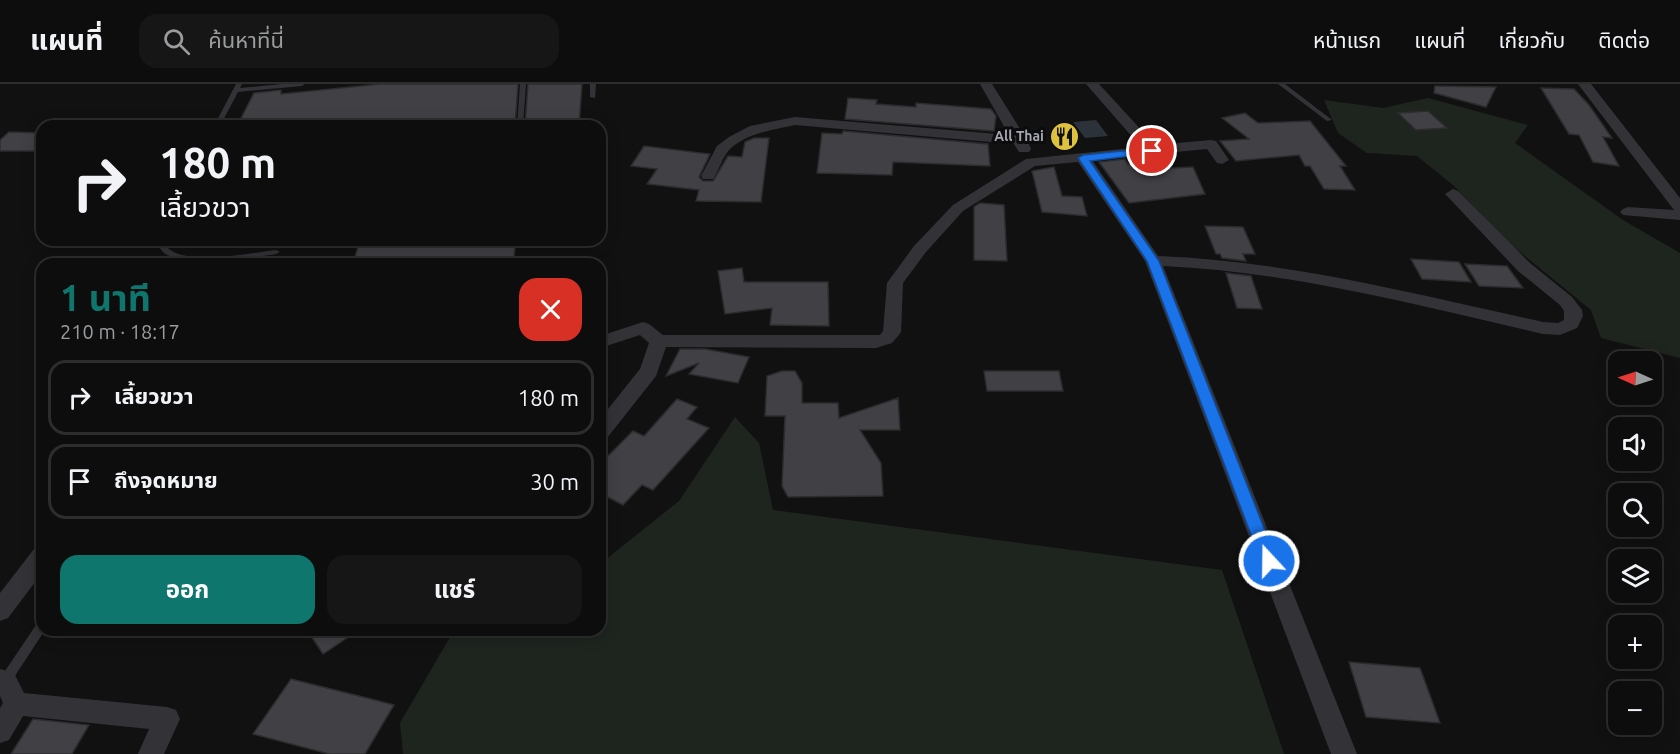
<!DOCTYPE html>
<html lang="th">
<head>
<meta charset="utf-8">
<style>
	body { margin:0; font-family:Ubuntu,"Noto Sans Thai",sans-serif; background:#161617; color:#f1f3f6; height:100vh; display:flex; flex-direction:column; font-size:22px; white-space:nowrap }
	* { box-sizing:border-box; margin:0 }
	p { font-size:20px; color:#9a9c9e }
	.icon { flex:none; width:33px; height:33px; fill:none; stroke:currentColor; stroke-width:2; stroke-linecap:round; stroke-linejoin:round }
	.map { position:relative; flex:1; overflow:hidden }
	.panel { position:absolute; left:36px; top:174px; width:570px; height:378px; display:flex; flex-direction:column; background:#0d0d0e; border-radius:18px; box-shadow:0 3px 15px #0003,0 0 0 2px #2d2d2e }
	.panel>* { flex:none }
	.top-card { position:absolute; left:36px; top:36px; width:570px; height:126px; border-radius:18px; box-shadow:0 3px 15px #0003,0 0 0 2px #2d2d2e; background:#0d0d0e; color:#f1f3f6; overflow:hidden }
	.needle { width:39px; rotate:273deg }
	.fabs { position:absolute; left:1608px; top:267px; display:grid; gap:12px }
	.fabs a { display:grid; place-items:center; width:54px; height:54px; border-radius:12px; background:#0d0d0e; box-shadow:0 3px 15px #0003,0 0 0 2px #2d2d2e; font-size:30px }
	.pin { position:absolute; display:grid; place-items:center; width:51px; height:51px; color:#fff; margin:-26px; border:3px solid #fff; border-radius:50%; box-shadow:0 2px 6px #0007 }
	.me { position:absolute; width:66px; margin:-33px; rotate:339deg; stroke-linejoin:round; filter:drop-shadow(0 0 4px #0008) }
	.turn { display:flex; align-items:center; gap:21px; height:126px; padding:0 24px; font-size:27px }
	.turn .icon { width:78px; height:78px; stroke-width:2.5 }
	.turn b { display:block; font-size:42px; line-height:51px }
	.round { display:grid; place-items:center; flex:none; width:63px; height:63px; border-radius:18px; background:#161617 }
	.overview { display:flex; align-items:center; justify-content:space-between; height:102px; padding:0 24px }
	h1 { font-size:36px; font-weight:700; line-height:45px; color:#0f766e }
	.cta { display:flex; gap:12px; margin-top:auto; padding:12px 24px }
	.cta a { flex:1; height:69px; border-radius:18px; background:#0f766e; color:#fff; font-size:24px; font-weight:700; line-height:69px; text-align:center }
	.cta a+a { background:#161617; color:#f1f3f6 }
	ul { padding:0; list-style:none }
	li { display:flex; align-items:center; gap:18px; height:75px; margin:0 12px 9px; padding:0 12px; border:3px solid #2d2d2e; border-radius:18px }
	li div { flex:1 }
	li b { display:block; font-size:22px }
	li em { font-style:normal }
	header { display:flex; align-items:center; gap:36px; box-sizing:border-box; height:84px; padding:0 30px; background:#0d0d0e; border-bottom:2px solid #2d2d2e }
	header strong { font-size:28px }
	nav { display:flex; gap:33px; margin-inline-start:auto; font-size:21px }
	.search { width:420px; height:54px; background:#161617; display:flex; align-items:center; gap:15px; box-sizing:border-box; padding:0 21px; border-radius:18px; color:#9a9c9e; font-size:22px }
	.map>svg:first-child { display:block }
	.green { fill:#1e251f }
	.water { fill:#2c3239 }
	.building { fill:#414145; stroke:#2c2b2e; stroke-width:1.5 }
	.lines { fill:none; stroke-linecap:round; stroke-linejoin:round }
	.lane { fill:#333337; fill-rule:evenodd }
	.street { fill:#333337; fill-rule:evenodd }
	.route { fill:#1a73e8; stroke:#114b97; stroke-width:1.5 }
	.labels { text-anchor:middle; dominant-baseline:central; stroke-width:6; stroke-linejoin:round; paint-order:stroke }
	.far-poi-label { font-size:14px; font-weight:bold; fill:#a4a6b2; stroke:#0c0c0d; text-anchor:end }
</style>
</head>
<body>
<header>
<strong>แผนที่</strong>
<div class="search"><svg class="icon" aria-label="search" viewBox="0 0 24 24"><circle cx="10" cy="10" r="6"/><path d="M15 15l6 6"/></svg>ค้นหาที่นี่</div>
<nav><a>หน้าแรก</a><a>แผนที่</a><a>เกี่ยวกับ</a><a>ติดต่อ</a></nav>
</header>
<div class="map">
<svg width="1680" height="670" viewBox="0 0 1680 670">
	<rect width="100%" height="100%" fill="#111112"/>
	<path class="green" d="M 1428,14 L 1528,41 L 1515,59 L 1623,136 L 1680,169 L 1680,274 L 1601,254 L 1591,226 L 1504,155 L 1454,102 L 1417,72 L 1367,69 L 1338,49 L 1324,16 L 1383,24 Z
		M 735,333 L 759,359 L 773,426 L 1222,486 L 1284,670 L 403,670 L 400,639 L 450,553 L 467,546 L 600,546 L 600,480 L 679,417 Z"/>
	<path class="water" d="M 1096,36 L 1108,52 L 1085,54 L 1073,38 Z"/>
	<path class="building" d="M 381,0 L 518,0 L 515,42 L 237,42 L 254,9 L 281,6 L 281,10 Z
		M 528,0 L 582,0 L 579,42 L 525,42 Z
		M 1435,2 L 1496,3 L 1486,23 L 1434,9 Z
		M 1541,4 L 1574,5 L 1589,21 L 1612,54 L 1603,53 L 1619,82 L 1593,78 L 1579,51 L 1569,50 Z
		M 848,14 L 877,16 L 876,20 L 916,23 L 916,19 L 991,25 L 996,32 L 994,47 L 845,35 Z
		M 1428,27 L 1447,44 L 1416,46 L 1398,29 Z
		M 1245,29 L 1258,39 L 1310,37 L 1346,82 L 1340,82 L 1355,106 L 1324,105 L 1310,82 L 1305,82 L 1299,71 L 1236,77 L 1220,57 L 1249,55 L 1222,34 Z
		M 843,47 L 988,60 L 990,82 L 893,78 L 892,91 L 817,89 L 822,49 L 842,50 Z
		M 9,48 L 42,49 L 42,67 L 0,67 L 0,56 Z
		M 754,54 L 769,54 L 761,118 L 696,117 L 699,106 L 647,100 L 657,85 L 631,82 L 644,62 L 710,70 L 699,93 L 703,97 L 713,97 L 728,72 L 742,73 L 745,58 Z
		M 1125,75 L 1128,80 L 1170,80 L 1171,84 L 1193,83 L 1205,110 L 1129,119 L 1099,78 Z
		M 1054,83 L 1062,112 L 1082,113 L 1087,132 L 1042,128 L 1032,87 Z
		M 980,119 L 1004,121 L 1007,177 L 974,176 L 974,123 Z
		M 1205,142 L 1243,143 L 1255,170 L 1243,170 L 1246,177 L 1222,174 L 1220,170 L 1216,170 Z
		M 360,156 L 516,156 L 513,180 L 367,180 L 367,175 L 354,176 Z
		M 1411,175 L 1459,178 L 1471,198 L 1422,195 Z
		M 1465,180 L 1507,182 L 1523,204 L 1479,202 Z
		M 742,184 L 744,198 L 828,198 L 829,242 L 770,241 L 772,224 L 725,230 L 718,187 Z
		M 1226,189 L 1251,192 L 1262,225 L 1237,224 Z
		M 680,265 L 705,265 L 749,273 L 738,299 L 689,290 L 699,279 L 666,292 Z
		M 782,287 L 795,287 L 802,299 L 802,319 L 838,319 L 839,334 L 898,314 L 900,346 L 860,346 L 881,379 L 883,412 L 788,413 L 782,402 L 785,332 L 765,332 L 767,292 Z
		M 984,287 L 1059,287 L 1063,307 L 987,307 Z
		M 677,315 L 697,323 L 687,335 L 709,344 L 653,406 L 642,401 L 623,421 L 600,409 L 600,380 L 633,347 L 644,352 Z
		M 307,546 L 359,546 L 323,570 Z
		M 1349,578 L 1420,584 L 1440,639 L 1366,633 Z
		M 291,595 L 375,616 L 394,621 L 365,670 L 329,670 L 253,650 Z
		M 33,635 L 89,641 L 72,670 L 11,670 Z"/>
	<g class="lines">
		<path class="lane" d="M 236,0 L 242,0 L 240,4 L 282,0 L 305,0 L 302,2 L 238,8 L 220,42 L 214,42 Z
			M 520,0 L 526,0 L 523,42 L 517,42 Z
			M 590,0 L 596,0 L 595,14 L 590,13 Z
			M 1278,0 L 1285,0 L 1332,36 L 1327,37 Z
			M 155,156 L 163,156 C 164,159 165,162 168,164 C 186,182 252,169 276,166 L 280,168 L 276,170 C 249,174 185,187 163,168 C 160,165 158,160 155,156 Z
			M 42,536 L 42,546 L 45,546 L 9,601 L 5,602 L 1,601 L 1,593 L 38,538 Z"/>
		<path class="street" d="M 980,0 L 992,0 L 1027,56 L 1031,65 L 1029,68 L 1019,68 L 1014,60 L 795,41 C 772,46 747,49 729,66 C 722,74 719,86 713,95 L 703,95 L 701,92 L 717,62 L 729,53 L 750,42 L 795,33 L 1009,51 Z
			M 1086,0 L 1099,0 L 1155,61 L 1211,56 L 1216,57 L 1229,76 L 1222,80 L 1217,79 L 1207,65 L 1092,76 L 1158,172 C 1289,177 1415,210 1543,238 L 1558,239 L 1564,236 L 1564,227 L 1560,221 L 1518,187 L 1448,113 L 1445,110 L 1453,105 L 1458,107 L 1530,179 L 1572,213 L 1582,226 L 1583,232 L 1577,244 L 1560,251 L 1543,250 C 1417,221 1293,188 1163,182 L 1357,670 L 1331,670 L 1145,177 L 1078,78 L 1035,82 L 963,127 L 926,168 L 903,199 L 901,248 L 898,252 L 892,259 L 876,264 L 666,263 L 656,292 L 607,354 L 600,356 L 600,335 L 640,285 L 649,259 L 640,251 L 600,264 L 600,252 L 643,238 L 649,240 L 663,251 L 880,251 L 883,247 L 887,199 L 914,162 L 953,121 L 1026,75 L 1141,63 Z
			M 1578,0 L 1591,0 L 1680,114 L 1680,136 L 1623,131 L 1620,128 L 1623,125 L 1628,123 L 1674,126 Z
			M 42,463 L 42,489 L 8,534 L 0,537 L 0,509 L 34,465 Z
			M 0,585 L 14,589 L 24,609 L 167,623 L 176,626 L 180,635 L 164,670 L 138,670 L 149,645 L 23,632 L 9,656 L 0,659 L 0,624 L 3,619 L 0,612 Z"/>
	</g>
	<path class="route" d="M 1152,64 L 1155,64 L 1155,69 L 1090,77 L 1159,177 L 1277,477 L 1275,482 L 1269,484 L 1264,482 L 1261,477 L 1147,177 L 1078,74 L 1083,71 Z"/>
	<defs>
		<symbol id="restaurant-disc" viewBox="-11 -11 22 22"><circle r="9.5" fill="#ddc23f" stroke="#0c0c0d"/><path d="M-5-6h1v4h1v-4h1v4h1v-4h1v5L-1.5 .5V6h-2V.5L-5-1ZM5-6V6H3V1.5H1.5Q1.5-4 5-6Z" fill="#111"/></symbol>
	</defs>
	<g fill-rule="evenodd">
		<use href="#restaurant-disc" x="1048" y="36" width="33" height="33"/>
	</g>
	<g class="labels">
		<g class="far-poi-label">
			<text x="1044" y="52">All Thai</text>
		</g>
	</g>
</svg>
<div class="fabs">
<a><svg class="needle" viewBox="-14 -14 28 28"><path d="M0-13l5 13h-10z" fill="#e53935"/><path d="M0 13l5-13h-10z" fill="#9a9c9e"/></svg></a>
<a><svg class="icon" aria-label="sound" viewBox="0 0 24 24"><path d="M4 9h4l5-4v14l-5-4H4zM17 9q2 3 0 6"/></svg></a>
<a><svg class="icon" aria-label="search" viewBox="0 0 24 24"><circle cx="10" cy="10" r="6"/><path d="M15 15l6 6"/></svg></a>
<a><svg class="icon" aria-label="layers" viewBox="0 0 24 24"><path d="M12 4l9 5-9 5-9-5zM3 14l9 5 9-5"/></svg></a>
<a>+</a>
<a>−</a>
</div>
<div class="pin" style="left:1152px;top:67px;background:#d93025"><svg class="icon" aria-label="arrive" viewBox="0 0 24 24"><path d="M6 21V4h12l-3 4 3 4H6"/></svg></div>
<svg class="me" style="left:1269px;top:477px" viewBox="-20 -20 40 40"><circle r="17" fill="#1a73e8" stroke="#fff" stroke-width="3"/><path d="M0-11L8 9 0 5-8 9z" fill="#fff"/></svg>
<div class="top-card">
<div class="turn"><svg class="icon" aria-label="right" viewBox="0 0 24 24"><path d="M7 20v-9h11M14 6l5 5-5 5"/></svg><div><b>180 m</b>เลี้ยวขวา</div></div>
</div>
<section class="panel">
<div class="overview"><div><h1>1 นาที</h1><p>210 m · 18:17</p></div><a class="round" style="background:#d93025;color:#fff"><svg class="icon" aria-label="close" viewBox="0 0 24 24"><path d="M6 6l12 12M18 6L6 18"/></svg></a></div>
<ul>
<li><svg class="icon" aria-label="right" viewBox="0 0 24 24"><path d="M7 20v-9h11M14 6l5 5-5 5"/></svg><div><b>เลี้ยวขวา</b></div><em>180 m</em></li>
<li><svg class="icon" aria-label="arrive" viewBox="0 0 24 24"><path d="M6 21V4h12l-3 4 3 4H6"/></svg><div><b>ถึงจุดหมาย</b></div><em>30 m</em></li>
</ul>
<div class="cta"><a>ออก</a><a>แชร์</a></div>
</section>
</div>
</body>
</html>
